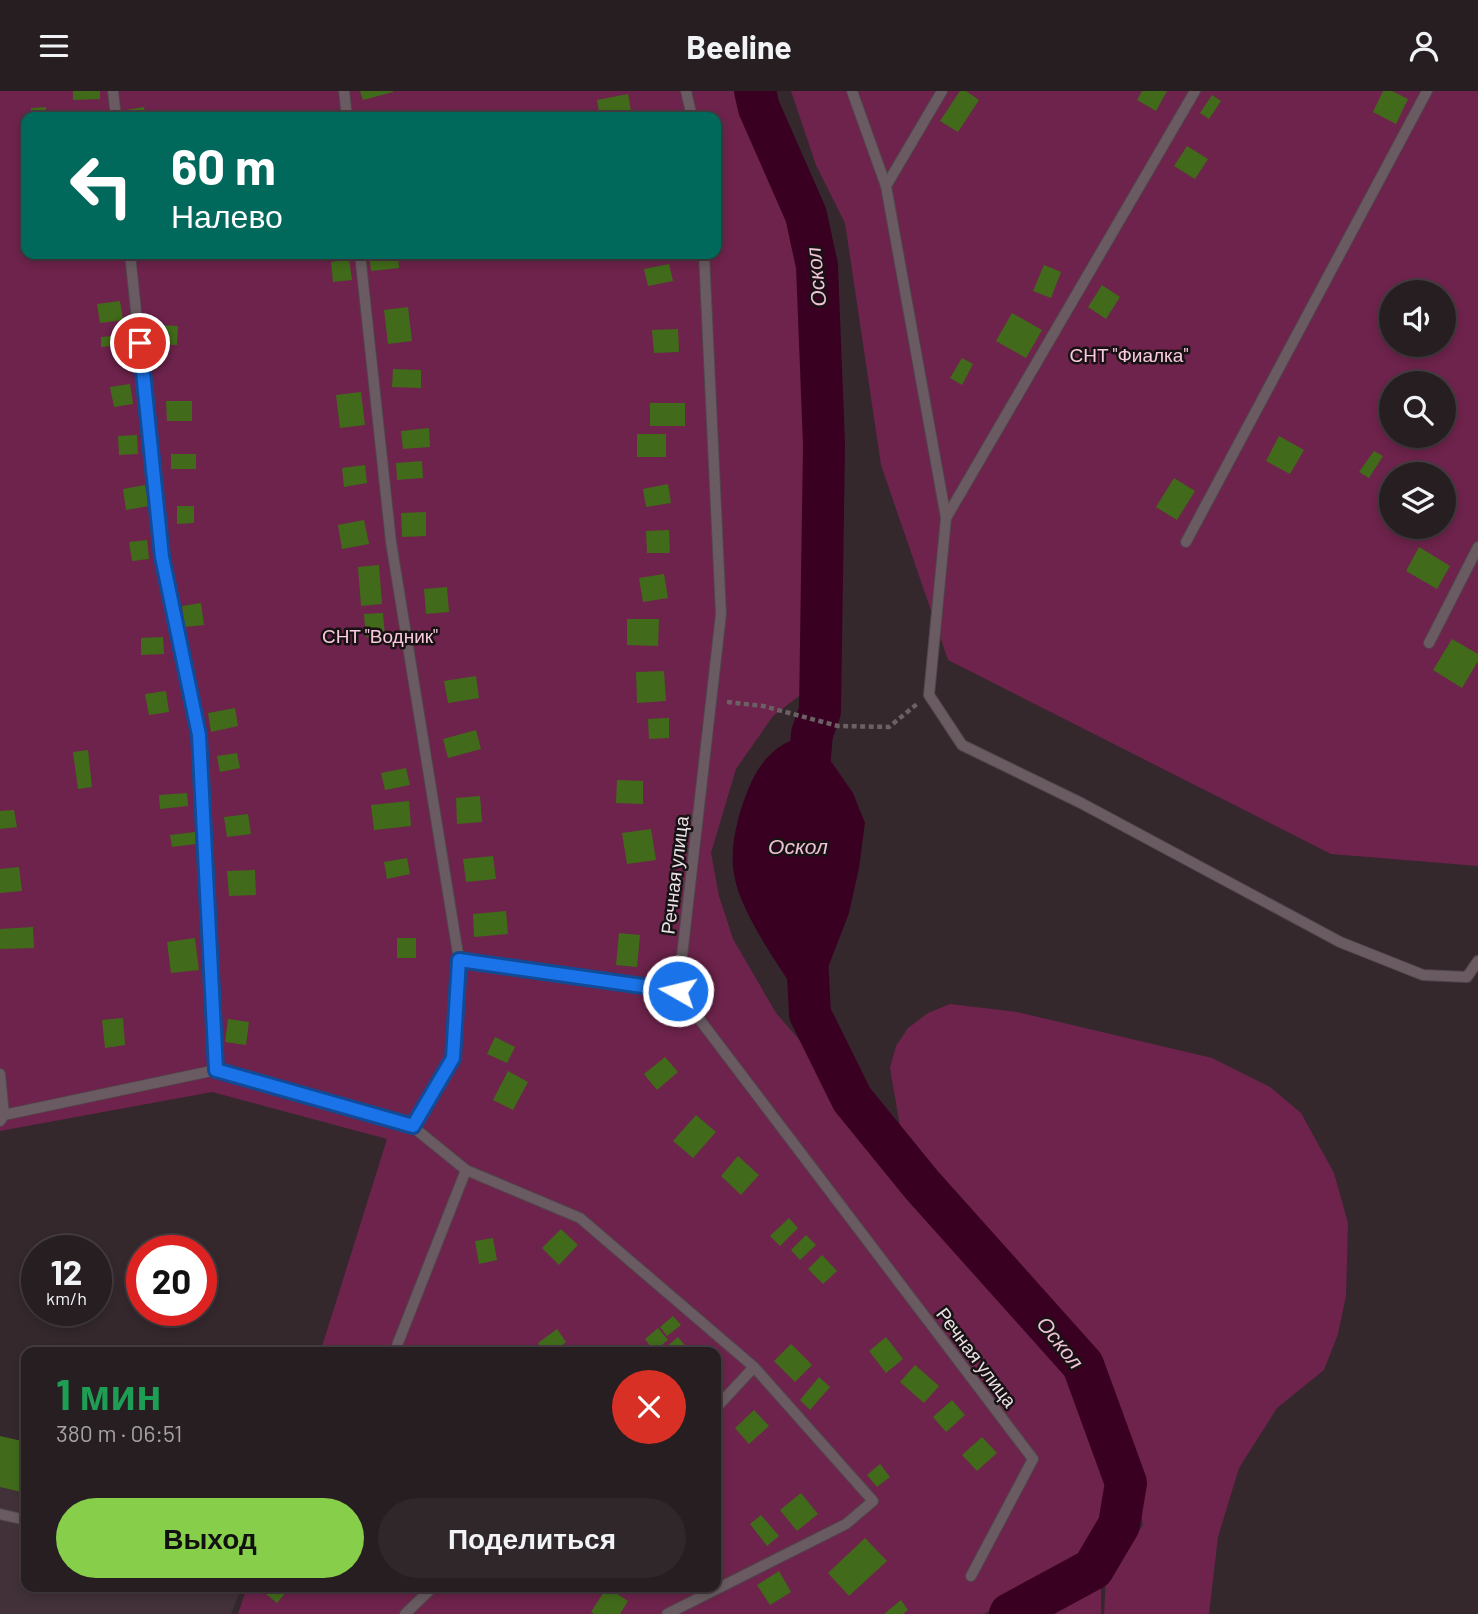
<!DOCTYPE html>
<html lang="ru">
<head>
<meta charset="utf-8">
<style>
	body { margin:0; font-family:Barlow,sans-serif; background:#2f272a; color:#f1f3f6; height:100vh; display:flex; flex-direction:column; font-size:26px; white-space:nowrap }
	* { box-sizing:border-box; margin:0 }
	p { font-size:23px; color:#a4a2a5 }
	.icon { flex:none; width:38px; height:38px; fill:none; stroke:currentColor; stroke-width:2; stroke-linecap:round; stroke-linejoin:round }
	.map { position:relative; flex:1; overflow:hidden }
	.sheet { position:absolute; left:21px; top:1256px; width:700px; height:245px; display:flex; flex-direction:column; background:#271e22; border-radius:14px; box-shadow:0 4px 10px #0003,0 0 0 2px #433c40 }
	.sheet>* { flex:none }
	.top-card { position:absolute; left:21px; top:21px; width:700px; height:147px; border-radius:14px; box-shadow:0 4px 10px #0003,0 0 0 2px #433c40; background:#00695c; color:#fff; overflow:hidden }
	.controls { position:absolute; left:1379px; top:189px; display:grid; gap:14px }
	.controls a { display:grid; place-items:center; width:77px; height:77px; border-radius:50%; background:#271e22; box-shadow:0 4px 10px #0003,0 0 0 2px #433c40; font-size:35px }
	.speed { position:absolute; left:21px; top:1144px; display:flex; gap:14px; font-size:35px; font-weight:700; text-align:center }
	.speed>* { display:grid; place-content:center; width:91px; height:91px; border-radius:50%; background:#271e22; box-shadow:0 4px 10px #0003,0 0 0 2px #433c40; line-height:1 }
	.speed small { font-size:18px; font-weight:400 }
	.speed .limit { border:10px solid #d22; background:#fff; color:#111 }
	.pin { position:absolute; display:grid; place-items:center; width:60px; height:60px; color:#fff; margin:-30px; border:4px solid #fff; border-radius:50%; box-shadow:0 2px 7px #0007 }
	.me { position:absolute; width:77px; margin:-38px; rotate:278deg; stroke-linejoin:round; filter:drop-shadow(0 0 5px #0008) }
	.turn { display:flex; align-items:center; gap:24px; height:147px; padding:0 35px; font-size:32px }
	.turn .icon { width:91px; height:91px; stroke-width:2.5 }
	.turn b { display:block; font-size:49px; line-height:60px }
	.round { display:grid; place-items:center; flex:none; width:74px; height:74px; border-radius:37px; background:#2f272a }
	.headline { display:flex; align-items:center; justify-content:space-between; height:119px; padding:0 35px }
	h1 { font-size:42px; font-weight:700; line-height:52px; color:#1e9e55 }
	.button { display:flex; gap:14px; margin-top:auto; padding:14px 35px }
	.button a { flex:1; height:80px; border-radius:42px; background:#87cf4a; color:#111; font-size:28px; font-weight:700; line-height:80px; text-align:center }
	.button a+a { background:#2f272a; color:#f1f3f6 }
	header { display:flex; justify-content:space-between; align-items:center; height:91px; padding:0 35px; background:#271e22; font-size:32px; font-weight:700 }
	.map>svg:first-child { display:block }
	.built { fill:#423139 }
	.green { fill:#6d234b; fill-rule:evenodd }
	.water { fill:#3a0022 }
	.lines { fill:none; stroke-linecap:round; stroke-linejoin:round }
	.river { stroke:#3a0022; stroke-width:42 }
	.building { fill:#416b1a }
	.service-casing { stroke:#51464b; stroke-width:12 }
	.path { stroke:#6b6064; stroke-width:4.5; stroke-dasharray:5 3.5; stroke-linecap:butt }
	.service { stroke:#695b61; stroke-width:10 }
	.route-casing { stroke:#114b97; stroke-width:18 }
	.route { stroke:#1a73e8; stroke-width:12 }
	.labels { text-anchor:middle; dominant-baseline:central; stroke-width:5; stroke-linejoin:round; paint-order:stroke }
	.park-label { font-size:19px; fill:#f9cade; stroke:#181215 }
	.street-label { font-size:19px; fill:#eae1e5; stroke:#181215 }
	.water-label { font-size:21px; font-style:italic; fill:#f2c3d7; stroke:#181215 }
</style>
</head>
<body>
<header><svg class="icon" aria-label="menu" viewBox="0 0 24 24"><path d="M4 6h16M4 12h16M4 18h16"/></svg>Beeline<svg class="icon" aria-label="person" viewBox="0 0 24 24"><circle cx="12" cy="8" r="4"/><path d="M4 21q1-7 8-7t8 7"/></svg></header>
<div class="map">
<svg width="1478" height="1523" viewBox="0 0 1478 1523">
	<rect width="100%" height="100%" fill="#34282d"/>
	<path class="built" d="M 0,1350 L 26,1355 L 26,1496 L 242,1496 L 231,1523 L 0,1523 Z"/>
	<path class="green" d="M 0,0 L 740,0 L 804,176 L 809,356 L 803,602 L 773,625 L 736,678 L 711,762 L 719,805 L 733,848 L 776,922 L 822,975 L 837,1017 L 854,1042 L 1066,1284 L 1093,1341 L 1113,1392 L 1109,1420 L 1079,1465 L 1066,1476 L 984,1523 L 238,1523 L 247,1496 L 716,1496 L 716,1262 L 320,1262 L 387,1048 L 212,1001 L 0,1040 ZM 26,26 L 716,26 L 716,163 L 26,163 Z
		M 791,0 L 1478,0 L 1478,775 L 1331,763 L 948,569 L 881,374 L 845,132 L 816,74 ZM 1391,201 L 1444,201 L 1444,254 L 1391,254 ZM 1391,292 L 1444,292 L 1444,345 L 1391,345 ZM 1391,383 L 1444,383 L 1444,436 L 1391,436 Z
		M 950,913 L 1017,921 L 1212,967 L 1270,996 L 1301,1022 L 1334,1082 L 1348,1132 L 1346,1205 L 1338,1243 L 1324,1279 L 1277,1317 L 1239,1377 L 1218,1446 L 1209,1523 L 1104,1523 L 1106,1488 L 1143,1434 L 1122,1319 L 1012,1164 L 985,1135 L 932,1096 L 903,1053 L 890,977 L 896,955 L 908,937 L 928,922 Z
		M 1101,1489 L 1101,1523 L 1035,1523 Z"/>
	<path class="water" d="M 812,643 L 853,702 L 865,732 L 859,777 L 849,822 L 810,923 C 787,886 740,824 734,783 C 729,754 739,720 750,694 C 763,665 781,649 812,643 Z"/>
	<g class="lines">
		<path class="river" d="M 755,0 L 759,17 L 806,124 L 817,175 L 824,353 L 820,620 L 812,643 L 807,700
			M 807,866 L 810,923 L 852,1008 L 922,1094 L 1083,1274 L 1126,1392 L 1119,1434 L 1093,1478 L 1010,1523"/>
	</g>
	<path class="building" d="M 73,0 L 100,0 L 100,8 L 73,9 Z
		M 360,0 L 393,0 L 393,1 L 363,9 Z
		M 960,0 L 966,0 L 979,9 L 958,41 L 940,30 Z
		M 1142,0 L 1167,0 L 1156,20 L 1137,9 Z
		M 1383,0 L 1392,0 L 1408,8 L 1396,33 L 1373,21 Z
		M 628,3 L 631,20 L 600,26 L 597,9 Z
		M 1212,4 L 1221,10 L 1209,28 L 1200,22 Z
		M 46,16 L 46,26 L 32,26 L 31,17 Z
		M 144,16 L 146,26 L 128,26 L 126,19 Z
		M 1187,55 L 1208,68 L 1195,88 L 1174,75 Z
		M 369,163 L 398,163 L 399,177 L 371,180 Z
		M 349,168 L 352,189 L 333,191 L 331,171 Z
		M 669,173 L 673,190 L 648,195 L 644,178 Z
		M 1044,174 L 1061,181 L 1051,207 L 1033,200 Z
		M 1102,194 L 1120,206 L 1106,228 L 1088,216 Z
		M 120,210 L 123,229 L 100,232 L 97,213 Z
		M 408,216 L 412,250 L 388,253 L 384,219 Z
		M 1012,222 L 1042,239 L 1026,267 L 996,250 Z
		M 155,234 L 178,235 L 177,254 L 155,253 Z
		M 678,238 L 679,261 L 654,262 L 652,239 Z
		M 123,244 L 123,254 L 101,256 L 101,246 Z
		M 962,267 L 973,273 L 962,294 L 950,287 Z
		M 393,278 L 421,279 L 421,297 L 392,296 Z
		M 130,293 L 133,313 L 114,316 L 110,296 Z
		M 361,301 L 365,334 L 340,337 L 336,304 Z
		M 166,310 L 192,310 L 192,330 L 167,330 Z
		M 650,312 L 685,312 L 685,335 L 650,335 Z
		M 429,337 L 430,356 L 403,358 L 401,340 Z
		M 637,343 L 666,343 L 666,366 L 637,366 Z
		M 137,344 L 138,363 L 119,364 L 118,345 Z
		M 1279,345 L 1304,359 L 1290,383 L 1266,370 Z
		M 1374,360 L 1383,365 L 1369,387 L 1359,381 Z
		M 171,363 L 196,363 L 196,378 L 171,378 Z
		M 422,370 L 423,387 L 397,389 L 396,372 Z
		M 365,374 L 367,392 L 344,396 L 342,377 Z
		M 1174,387 L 1195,400 L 1177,429 L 1156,416 Z
		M 668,393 L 671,412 L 646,416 L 643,398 Z
		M 145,394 L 149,415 L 126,419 L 123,398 Z
		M 177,415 L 194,415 L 194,432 L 177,433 Z
		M 426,421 L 426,445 L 402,446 L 401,422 Z
		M 364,429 L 369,453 L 342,458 L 338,434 Z
		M 669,439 L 670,462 L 647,462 L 646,440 Z
		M 147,449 L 149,468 L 132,470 L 129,451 Z
		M 1419,456 L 1450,475 L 1437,498 L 1406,480 Z
		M 379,474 L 382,513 L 361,515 L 358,476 Z
		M 664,483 L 668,507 L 643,511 L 639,487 Z
		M 447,496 L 449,521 L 426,523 L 424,498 Z
		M 201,512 L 204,534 L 185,536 L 182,515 Z
		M 383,522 L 385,545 L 366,546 L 364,523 Z
		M 627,528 L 659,528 L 658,555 L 627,554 Z
		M 163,546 L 164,563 L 141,564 L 141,547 Z
		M 1452,548 L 1478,563 L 1478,570 L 1462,597 L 1433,579 Z
		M 664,580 L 666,610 L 637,612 L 636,581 Z
		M 476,585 L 479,607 L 448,612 L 444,590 Z
		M 166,600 L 169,621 L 149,624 L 145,603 Z
		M 235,617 L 238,635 L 211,641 L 208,622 Z
		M 669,627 L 669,647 L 649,648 L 648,628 Z
		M 476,639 L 481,658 L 448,667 L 443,648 Z
		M 88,659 L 92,696 L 78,698 L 73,661 Z
		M 237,662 L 240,677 L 220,681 L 217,665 Z
		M 406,677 L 410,694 L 385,699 L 381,682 Z
		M 617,689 L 643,690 L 643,713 L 616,712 Z
		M 187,702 L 188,715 L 160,718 L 159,704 Z
		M 480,705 L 482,731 L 457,733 L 456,707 Z
		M 409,710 L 411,735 L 374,739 L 371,714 Z
		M 14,719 L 17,736 L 0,738 L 0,720 Z
		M 248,723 L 251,743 L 227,746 L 224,726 Z
		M 651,738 L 656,769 L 627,773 L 622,742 Z
		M 195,741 L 196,753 L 172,756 L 170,744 Z
		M 493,765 L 496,788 L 466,791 L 463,768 Z
		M 407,767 L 410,783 L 387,788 L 384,771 Z
		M 19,776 L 22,800 L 0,802 L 0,778 Z
		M 255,779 L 256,804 L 229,805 L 227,780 Z
		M 506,820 L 508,843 L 474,846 L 473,823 Z
		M 33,836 L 34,857 L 0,858 L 0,838 Z
		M 619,842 L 640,844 L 637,876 L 616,874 Z
		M 195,847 L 199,879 L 171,882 L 167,851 Z
		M 397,847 L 416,847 L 416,867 L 397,867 Z
		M 123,927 L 125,954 L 105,957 L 102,929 Z
		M 228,928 L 249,931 L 246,954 L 225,951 Z
		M 495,946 L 515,956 L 507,972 L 487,963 Z
		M 665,966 L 678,981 L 657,999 L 644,983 Z
		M 508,980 L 528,991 L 513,1019 L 493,1009 Z
		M 696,1024 L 716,1041 L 693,1067 L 673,1050 Z
		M 738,1065 L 759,1084 L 741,1104 L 721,1085 Z
		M 789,1127 L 798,1137 L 780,1155 L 770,1145 Z
		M 561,1138 L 578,1154 L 559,1174 L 542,1157 Z
		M 806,1144 L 816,1154 L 800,1169 L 791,1159 Z
		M 493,1147 L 497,1169 L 479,1173 L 475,1150 Z
		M 822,1164 L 837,1180 L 823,1193 L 808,1178 Z
		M 673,1225 L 681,1234 L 667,1245 L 660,1236 Z
		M 658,1237 L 668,1249 L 654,1260 L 645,1248 Z
		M 557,1238 L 566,1251 L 552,1262 L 545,1262 L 538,1252 Z
		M 678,1246 L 691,1262 L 659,1262 Z
		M 886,1246 L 903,1268 L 886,1282 L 869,1260 Z
		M 791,1253 L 812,1274 L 795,1291 L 774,1270 Z
		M 915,1274 L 939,1295 L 924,1312 L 900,1291 Z
		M 819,1286 L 830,1296 L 810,1319 L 800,1309 Z
		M 952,1309 L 965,1324 L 946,1341 L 933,1326 Z
		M 754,1319 L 769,1335 L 749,1353 L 735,1337 Z
		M 0,1345 L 26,1351 L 26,1402 L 0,1396 Z
		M 982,1346 L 997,1362 L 977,1380 L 962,1364 Z
		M 880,1373 L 890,1386 L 877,1396 L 867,1384 Z
		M 801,1402 L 818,1423 L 797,1440 L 780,1419 Z
		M 761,1424 L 779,1445 L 767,1455 L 750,1433 Z
		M 865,1447 L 887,1470 L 849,1505 L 828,1482 Z
		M 779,1480 L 791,1501 L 770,1514 L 757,1494 Z
		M 271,1496 L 280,1496 L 286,1501 L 277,1512 L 266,1503 Z
		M 607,1496 L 628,1510 L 620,1523 L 594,1523 L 591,1521 Z
		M 901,1509 L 908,1519 L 903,1523 L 884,1523 Z"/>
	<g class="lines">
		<defs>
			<path id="service" d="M 113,0 L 116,26
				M 344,0 L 347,26
				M 686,0 L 692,26
				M 852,0 L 886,95 L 946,427 L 929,604 L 962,654 L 1081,712 L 1340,851 L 1423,884 L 1467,886 L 1478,870
				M 886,95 L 942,0
				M 130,163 L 162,466 L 199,644 L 216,979
				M 360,163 L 391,451 L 459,869 L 453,967 L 413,1036
				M 704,163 L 721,523 L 678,900 L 1033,1368 L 971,1485
				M 946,427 L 1195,0
				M 1186,451 L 1427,0
				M 1429,552 L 1478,456
				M 459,869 L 678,900
				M 0,983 L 4,1024 L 0,1025
				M 0,1030 L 4,1024 L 216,979 L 413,1036 L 466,1079 L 580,1127 L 754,1276 L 873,1410 L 846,1433 L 667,1523
				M 394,1262 L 466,1079
				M 716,1317 L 754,1276
				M 0,1423 L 26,1429
				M 405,1523 L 433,1496"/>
		</defs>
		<use href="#service" class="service-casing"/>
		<path class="path" d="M 727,611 L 763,615 L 838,635 L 889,636 L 917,613"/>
		<use href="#service" class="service"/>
	</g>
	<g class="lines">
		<defs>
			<path id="route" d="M 140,252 L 162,466 L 199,644 L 216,979 L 413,1035 L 453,967 L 459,869 L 678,900"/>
		</defs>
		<use href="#route" class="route-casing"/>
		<use href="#route" class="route"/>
	</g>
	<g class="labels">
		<g class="park-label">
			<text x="1129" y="263">СНТ "Фиалка"</text>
			<text x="380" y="544">СНТ "Водник"</text>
		</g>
		<g class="street-label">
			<text transform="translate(674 784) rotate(-83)">Речная улица</text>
			<text transform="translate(977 1266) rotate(53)">Речная улица</text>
		</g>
		<g class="water-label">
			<text transform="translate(815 186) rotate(-96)">Оскол</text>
			<text x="798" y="754">Оскол</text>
			<text transform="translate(1061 1251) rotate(51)">Оскол</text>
		</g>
	</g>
</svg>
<div class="controls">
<a><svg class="icon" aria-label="sound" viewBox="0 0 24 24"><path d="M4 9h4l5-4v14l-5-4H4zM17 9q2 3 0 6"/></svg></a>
<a><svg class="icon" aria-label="search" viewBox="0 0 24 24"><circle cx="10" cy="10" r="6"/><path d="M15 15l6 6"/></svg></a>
<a><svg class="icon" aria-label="layers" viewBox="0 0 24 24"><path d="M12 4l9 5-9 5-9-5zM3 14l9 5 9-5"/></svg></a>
</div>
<div class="speed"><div>12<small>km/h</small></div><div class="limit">20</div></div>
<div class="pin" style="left:140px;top:252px;background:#d93025"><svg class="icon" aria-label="arrive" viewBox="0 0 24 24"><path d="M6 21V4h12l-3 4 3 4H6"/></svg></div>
<svg class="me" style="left:678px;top:900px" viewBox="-20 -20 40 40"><circle r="17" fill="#1a73e8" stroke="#fff" stroke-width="3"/><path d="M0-11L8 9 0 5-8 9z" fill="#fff"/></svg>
<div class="top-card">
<div class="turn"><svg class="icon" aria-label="left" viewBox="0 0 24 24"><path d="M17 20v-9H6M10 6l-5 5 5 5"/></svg><div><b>60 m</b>Налево</div></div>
</div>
<section class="sheet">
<div class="headline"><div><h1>1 мин</h1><p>380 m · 06:51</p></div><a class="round" style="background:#d93025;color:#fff"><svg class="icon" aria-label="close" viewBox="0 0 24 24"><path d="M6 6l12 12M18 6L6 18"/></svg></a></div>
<div class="button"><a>Выход</a><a>Поделиться</a></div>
</section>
</div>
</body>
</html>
